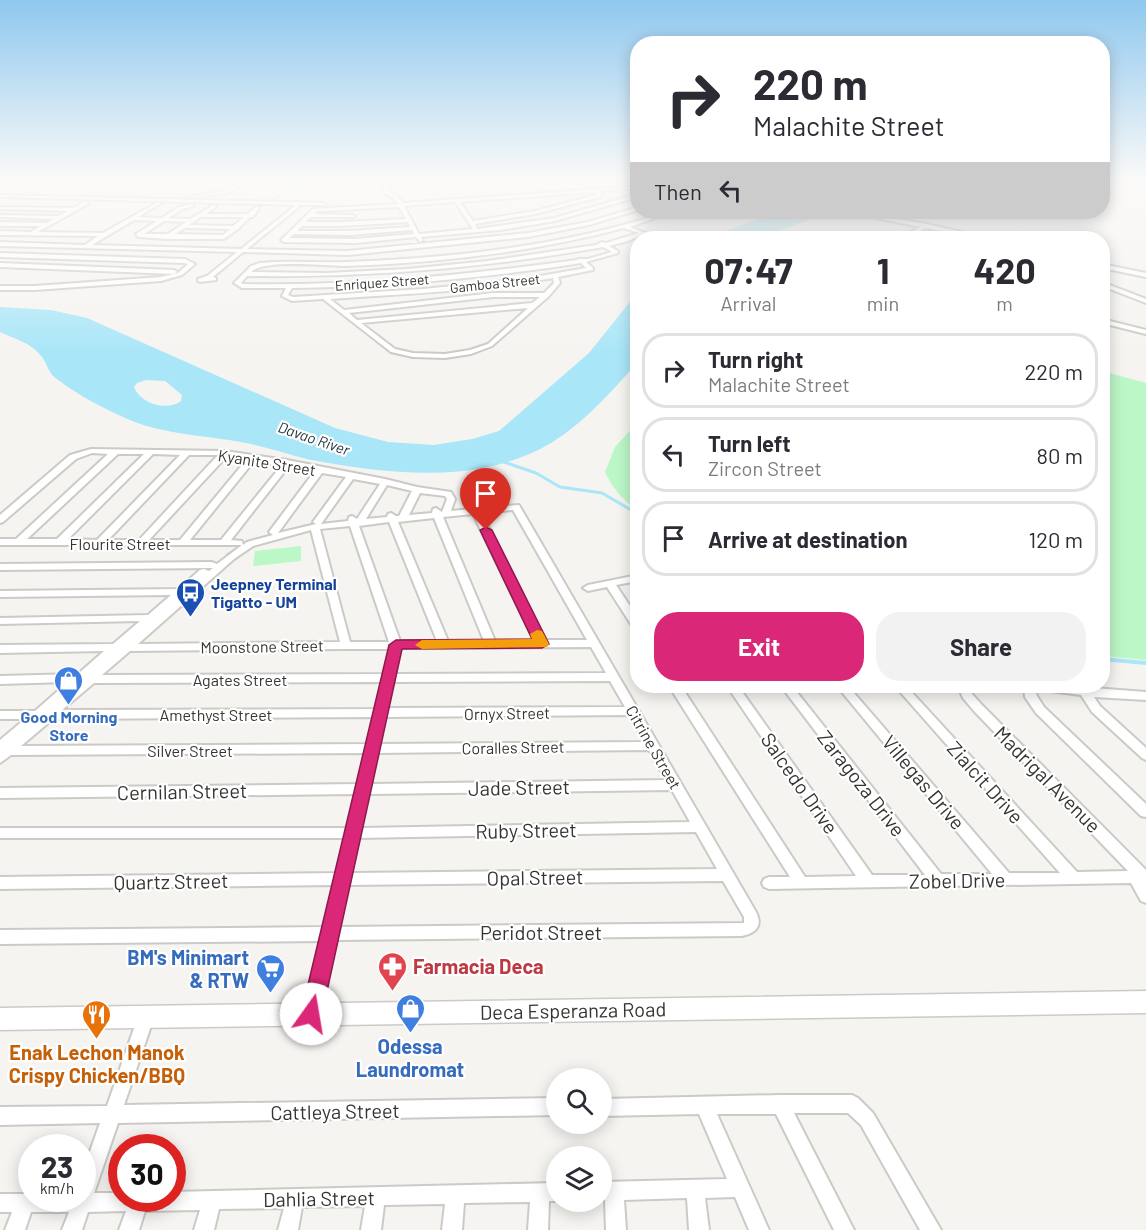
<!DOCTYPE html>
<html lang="en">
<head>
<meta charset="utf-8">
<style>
	body { margin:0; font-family:Barlow,sans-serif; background:#f2f2f3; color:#2b2b33; height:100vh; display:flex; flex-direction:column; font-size:22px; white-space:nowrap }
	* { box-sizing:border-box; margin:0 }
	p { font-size:20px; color:#7c7c81 }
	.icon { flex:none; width:33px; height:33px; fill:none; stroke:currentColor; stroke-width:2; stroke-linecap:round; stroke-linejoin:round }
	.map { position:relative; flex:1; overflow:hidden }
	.sheet { position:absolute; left:630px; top:231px; width:480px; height:462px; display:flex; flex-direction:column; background:#fff; border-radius:24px; box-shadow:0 3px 15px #0003 }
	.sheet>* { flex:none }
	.banner { position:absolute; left:630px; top:36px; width:480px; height:183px; border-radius:24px; box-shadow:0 3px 15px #0003; background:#fff; color:#2b2b33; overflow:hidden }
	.fabs { position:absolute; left:546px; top:1068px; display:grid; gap:12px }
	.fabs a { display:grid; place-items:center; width:66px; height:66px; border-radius:50%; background:#fff; box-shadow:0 3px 15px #0003; font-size:30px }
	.speed { position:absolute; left:18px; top:1134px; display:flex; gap:12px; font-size:30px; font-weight:700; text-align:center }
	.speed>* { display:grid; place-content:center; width:78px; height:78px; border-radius:50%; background:#fff; box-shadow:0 3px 15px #0003; line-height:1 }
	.speed small { font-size:15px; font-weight:400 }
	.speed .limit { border:9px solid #d22; background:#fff; color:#111 }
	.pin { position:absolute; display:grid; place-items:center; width:51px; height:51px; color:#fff; margin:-62px -26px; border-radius:50% 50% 50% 0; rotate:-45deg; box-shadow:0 0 6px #0007 }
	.pin .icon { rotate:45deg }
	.me { position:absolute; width:66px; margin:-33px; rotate:13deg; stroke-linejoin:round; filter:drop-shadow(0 0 4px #0008) }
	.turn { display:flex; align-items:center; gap:21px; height:126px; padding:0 24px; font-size:27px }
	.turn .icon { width:78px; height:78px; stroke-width:2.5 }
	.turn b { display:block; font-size:42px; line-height:51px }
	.then { display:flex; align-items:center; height:57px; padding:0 24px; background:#0003; gap:12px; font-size:22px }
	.eta { display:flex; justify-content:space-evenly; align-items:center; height:102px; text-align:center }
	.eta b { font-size:36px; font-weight:700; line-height:42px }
	.primary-button { display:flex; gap:12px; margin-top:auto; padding:12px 24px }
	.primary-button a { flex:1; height:69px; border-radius:24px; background:#db2777; color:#fff; font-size:24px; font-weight:700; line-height:69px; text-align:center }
	.primary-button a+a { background:#f2f2f3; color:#2b2b33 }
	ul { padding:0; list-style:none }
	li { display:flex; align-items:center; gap:18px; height:75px; margin:0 12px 9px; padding:0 12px; border:3px solid #e1e1e2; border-radius:24px }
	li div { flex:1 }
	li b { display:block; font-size:22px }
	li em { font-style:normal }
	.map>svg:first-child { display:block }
	.green { fill:#bcf7c7 }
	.water { fill:#a9e6f8; fill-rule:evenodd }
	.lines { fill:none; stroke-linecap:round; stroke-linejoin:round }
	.stream-far2 { stroke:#a9e6f8; stroke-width:1.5 }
	.stream-far1 { stroke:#a9e6f8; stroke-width:3 }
	.stream { stroke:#a9e6f8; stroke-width:4 }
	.street-casing { stroke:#cccac6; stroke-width:4 }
	.secondary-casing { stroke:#cccac6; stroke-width:3 }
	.street { fill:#fff; fill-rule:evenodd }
	.secondary { fill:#fff; fill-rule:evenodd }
	.route { fill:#db2777; stroke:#8e194d; stroke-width:1.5 }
	.slow { fill:#f59e0b }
	.labels { text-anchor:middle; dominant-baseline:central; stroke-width:4.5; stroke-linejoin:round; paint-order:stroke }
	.far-street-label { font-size:14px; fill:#343432; stroke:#fff }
	.far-water-label { font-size:15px; font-style:italic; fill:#1c3036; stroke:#fff }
	.street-label { font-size:16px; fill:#343432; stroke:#fff }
	.transit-label { font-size:16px; font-weight:bold; fill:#164399; stroke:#fff; text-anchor:start }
	.shop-label { font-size:16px; font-weight:bold; fill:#366cbe; stroke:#fff }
	.near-street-label { font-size:20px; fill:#343432; stroke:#fff }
	.near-shop-label { font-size:20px; font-weight:bold; fill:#366cbe; stroke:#fff; text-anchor:end }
	.near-health-label { font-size:20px; font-weight:bold; fill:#be3a42; stroke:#fff; text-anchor:start }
	.near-food-label { font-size:20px; font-weight:bold; fill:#c56008; stroke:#fff }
</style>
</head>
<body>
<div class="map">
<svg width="1146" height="1230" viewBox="0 0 1146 1230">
	<rect width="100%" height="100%" fill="#f6f4f1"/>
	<path class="green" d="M 1102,371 L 1146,383 L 1146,660 L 1103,656 Z
		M 637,423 L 637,510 C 623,500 613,489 605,472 L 615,447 Z
		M 301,546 L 301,561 L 253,566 L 255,551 Z"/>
	<path class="water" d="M 776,212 L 846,212 L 811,219 L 759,238 L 707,238 Z
		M 637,293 L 637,363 C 612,391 584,423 551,443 C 482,484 393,475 317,461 C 295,457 274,449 251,444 C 210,435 163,436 123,417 C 101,407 76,394 57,379 C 48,373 48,365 42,357 C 32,343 15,339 0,332 L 0,307 L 51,310 L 87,318 L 335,428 L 388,442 L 434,445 L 472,439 L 499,431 L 589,353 ZM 146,380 L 165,381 L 182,395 L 181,401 C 166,412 140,403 134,387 L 137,383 Z"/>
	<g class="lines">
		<path class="stream-far2" d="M 270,201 L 306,182"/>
		<path class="stream-far1" d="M 501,461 L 536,473 L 560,487 L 602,493 L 638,514
			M 310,526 L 313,525"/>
		<path class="stream" d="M 251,541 L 313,525
			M 228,555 L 242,546
			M 1102,659 L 1146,663"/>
		<defs>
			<path id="street" d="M 239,182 L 244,182 L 228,193 L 191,198 L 189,197 L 225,191 Z
				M 386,182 L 390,182 L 387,191 L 397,196 L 403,203 L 638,186 L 638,188 L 600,191 L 602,194 L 600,197 L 535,214 L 475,224 L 477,229 L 554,218 L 638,194 L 638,197 L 555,221 L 500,230 L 421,237 L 423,240 L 420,242 L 416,237 L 356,243 L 284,242 L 281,240 L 313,209 L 398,204 L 393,198 L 382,192 ZM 595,192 L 596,195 L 535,211 L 473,221 L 460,202 ZM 455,202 L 473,229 L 419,234 L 404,206 ZM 399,207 L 406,219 L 340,222 L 305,222 L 311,217 L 353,217 L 355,216 L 353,215 L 314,214 L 317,211 ZM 408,222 L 410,227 L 350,231 L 297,231 L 302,226 L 340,226 ZM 412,230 L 414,234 L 356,239 L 289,238 L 294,234 L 350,235 Z
				M 0,195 L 324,203 L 326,205 L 298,205 L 299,207 L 247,249 L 348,251 L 528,233 L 588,222 L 638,207 L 638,210 L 589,225 L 528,237 L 348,255 L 243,252 L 213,277 L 216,278 L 216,280 L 200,282 L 198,281 L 198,279 L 207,276 L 237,252 L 0,246 L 0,242 L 85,245 L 98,236 L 0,235 L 0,231 L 31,232 L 40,226 L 0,226 L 0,222 L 46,223 L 53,219 L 0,217 L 0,215 L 58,216 L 68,211 L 0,209 L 0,207 L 73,208 L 84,202 L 88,202 L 88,204 L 38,232 L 103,233 L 158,202 L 160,204 L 138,217 L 162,218 L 179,207 L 192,204 L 194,206 L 183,209 L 168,218 L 190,219 L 214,205 L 216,207 L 206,214 L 247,214 L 256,207 L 260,207 L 253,217 L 250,217 L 238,229 L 224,239 L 167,239 L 138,237 L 136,234 L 157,221 L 134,220 L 92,245 L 241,249 L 296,205 L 0,197 ZM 201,217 L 244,217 L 233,226 L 189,225 ZM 164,221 L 186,222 L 168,234 L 144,234 ZM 185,228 L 230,229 L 223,235 L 175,234 Z
				M 667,212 L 672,212 L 630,227 L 646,233 L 628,241 L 609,246 L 618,251 L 618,253 L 586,262 L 593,268 L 593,270 L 558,277 L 560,283 L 549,296 L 492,346 L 471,354 L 445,358 L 413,357 L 391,352 L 323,299 L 292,301 L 282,296 L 286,288 L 242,288 L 234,283 L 251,266 L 259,263 C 288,260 317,263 346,262 C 455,258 563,246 667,212 ZM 624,228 L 639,233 L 606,243 L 602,242 L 596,245 L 488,261 L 407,269 L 326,273 L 251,272 C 264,259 324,266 345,266 C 439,263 533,252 624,228 ZM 603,247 L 612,252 L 588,259 L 578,259 L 577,260 C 466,275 355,286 243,284 L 241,283 L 247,276 C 368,278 485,268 603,247 ZM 581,263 L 586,268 L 523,279 L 423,289 L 293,297 L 288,295 L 292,288 C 388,287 486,278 581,263 ZM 553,278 L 554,283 L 544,293 L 493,293 L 344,310 L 330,299 C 404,294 479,291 553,278 ZM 493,297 L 540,297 L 532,303 L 357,320 L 349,313 ZM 528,308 L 488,344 L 470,350 L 445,354 L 413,353 L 395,349 L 361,323 Z
				M 847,212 L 854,212 L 927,224 L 987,238 L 978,238 L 926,228 L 905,238 L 900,238 L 920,227 Z
				M 0,253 L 185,259 L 195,264 L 182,275 L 161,281 L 35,290 L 0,290 L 0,286 L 35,286 L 161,277 L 178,273 L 188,264 L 184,263 L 0,257 Z
				M 0,263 L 174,270 L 177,272 L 174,274 L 0,267 Z
				M 1102,264 L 1146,273 L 1146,277 L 1102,268 Z
				M 1102,282 L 1146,299 L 1146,303 L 1102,286 Z
				M 1102,319 L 1146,330 L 1146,334 L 1102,323 Z
				M 91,449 L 225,451 L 287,460 L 385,479 L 417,487 L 451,492 L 455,499 L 451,511 L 471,509 L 472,506 L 475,505 L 479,508 L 519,505 L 756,912 C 763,926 756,933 742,936 L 336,940 L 319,1015 L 317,1020 L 311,1023 L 305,1020 L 303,1015 L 321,941 L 0,944 L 0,930 L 324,927 L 334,885 L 0,889 L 0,877 L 336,873 L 345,838 L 0,838 L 0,828 L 347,828 L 355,794 L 0,798 L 0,788 L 358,784 L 365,753 L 11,755 L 0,763 L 0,740 L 25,719 L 0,719 L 0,711 L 35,711 L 68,682 L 0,684 L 0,676 L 78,674 L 104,651 L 0,653 L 0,645 L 113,644 L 140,621 L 0,624 L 0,618 L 148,615 L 171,595 L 0,597 L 0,591 L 178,589 L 200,570 L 204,569 L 209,571 L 213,568 L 0,570 L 0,564 L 212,562 L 217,564 L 242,545 L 0,545 L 0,539 L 16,539 L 108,454 L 92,453 L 76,459 L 3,522 L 0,523 L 0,515 L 70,455 ZM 118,454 L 144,454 L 57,539 L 27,539 ZM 153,454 L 180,455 L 97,540 L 68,539 ZM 189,455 L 218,455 L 139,540 L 108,540 ZM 227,456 L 247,459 L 180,540 L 149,540 ZM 254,461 L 281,466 L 221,540 L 190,540 ZM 288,467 L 314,472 L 269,532 L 273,535 L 247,542 L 243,545 L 242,541 L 231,540 ZM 322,473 L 346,477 L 313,522 L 316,524 L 278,533 ZM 353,479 L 380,484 L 357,519 L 352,516 L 349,517 L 348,521 L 321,524 ZM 387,485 L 412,491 L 399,516 L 396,516 L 391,513 L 388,514 L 387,517 L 366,519 ZM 420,493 L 445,496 L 447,499 L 442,512 L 436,508 L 433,509 L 432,513 L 409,515 ZM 513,510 L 587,640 L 544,640 L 482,513 ZM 473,514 L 534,640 L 495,641 L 443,517 ZM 434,518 L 484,641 L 448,641 L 398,522 ZM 389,522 L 437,641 L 400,641 L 359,526 ZM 350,526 L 389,642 L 350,642 L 320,529 ZM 311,530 L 340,642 L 138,644 L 234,559 L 253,546 ZM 591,647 L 606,673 L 395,674 L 401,648 ZM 344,649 L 390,649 L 384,674 L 102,675 L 130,651 ZM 610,681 L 625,707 L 387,708 L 393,682 ZM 382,682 L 376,709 L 62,710 L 94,683 ZM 629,715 L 644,742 L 379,744 L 385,717 ZM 374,717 L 367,744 L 21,746 L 53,719 ZM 649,750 L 666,780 L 371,784 L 377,753 ZM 672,790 L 690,822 L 361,828 L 368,794 ZM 696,832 L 717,869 L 351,873 L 358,838 ZM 723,881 L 744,917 L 744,923 L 339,927 L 348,885 Z
				M 638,575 L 638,581 L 616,585 L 638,618 L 638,630 L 634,629 L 607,587 L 588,591 L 583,588 L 588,585 Z
				M 669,686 L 681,686 L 805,877 L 856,876 L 727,686 L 738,686 L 872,875 L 925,875 L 781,686 L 792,686 L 941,874 L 992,874 L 837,686 L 848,686 L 1009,873 L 1060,873 L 895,686 L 906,686 L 1077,872 L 1128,871 L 974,711 L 963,698 L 958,686 L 969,686 L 972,694 L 982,705 L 1146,870 L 1146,903 L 1141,901 L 1131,883 L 769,889 L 764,887 L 762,883 L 764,879 L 769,877 L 790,877 Z
				M 1024,686 L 1034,686 L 1037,696 L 1044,707 L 1146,804 L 1146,817 L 1141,816 L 1036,713 L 1025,697 Z
				M 1036,686 L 1066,686 L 1146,692 L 1146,700 L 1094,697 L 1100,706 L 1146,748 L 1146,760 L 1142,758 L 1092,712 L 1081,695 L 1042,690 L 1038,689 Z
				M 146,1009 L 152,1012 L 154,1017 L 124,1105 L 556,1098 L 556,1115 L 118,1123 L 94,1193 L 122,1193 L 122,1198 L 172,1198 L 172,1192 L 556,1183 L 556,1201 L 549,1201 L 548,1230 L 528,1230 L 530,1202 L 464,1203 L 462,1230 L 442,1230 L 445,1204 L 384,1205 L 381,1230 L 361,1230 L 365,1206 L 302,1207 L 298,1230 L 278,1230 L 284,1208 L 219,1209 L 214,1230 L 194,1230 L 200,1210 L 145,1211 L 139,1230 L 119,1230 L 126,1211 L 88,1212 L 82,1230 L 62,1230 L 69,1212 L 31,1212 L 25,1230 L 5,1230 L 12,1212 L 0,1212 L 0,1194 L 32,1194 L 32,1198 L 82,1198 L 82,1174 L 100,1123 L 0,1125 L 0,1107 L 107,1106 L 138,1017 L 140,1012 Z
				M 780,1095 L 852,1095 L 858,1098 L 873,1113 L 941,1230 L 920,1230 L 861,1125 L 848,1113 L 794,1113 L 854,1230 L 834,1230 L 776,1114 L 717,1114 L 769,1230 L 749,1230 L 735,1197 L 705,1198 L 709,1230 L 689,1230 L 687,1198 L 624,1200 L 626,1230 L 606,1230 L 605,1200 L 602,1200 L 602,1182 L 727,1179 L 699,1114 L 602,1116 L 602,1099 Z"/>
			<path id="secondary" d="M 1146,991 L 1146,1013 L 0,1030 L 0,1008 Z"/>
		</defs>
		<use href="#street" class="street-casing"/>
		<use href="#secondary" class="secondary-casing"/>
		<use href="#street" class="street"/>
		<use href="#secondary" class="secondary"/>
	</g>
	<linearGradient id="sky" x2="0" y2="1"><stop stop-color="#8fc8ee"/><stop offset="0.51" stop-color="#fbfaf9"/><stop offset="1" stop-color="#fbfaf9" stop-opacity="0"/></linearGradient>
	<rect width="1146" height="354" fill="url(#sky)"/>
	<path class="route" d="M 486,527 L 492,530 L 549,644 L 542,648 L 402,649 L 322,1014 L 319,1021 L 311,1024 L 304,1021 L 301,1014 L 389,645 L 396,640 L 532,639 L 480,530 Z"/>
	<path class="slow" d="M 537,630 L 542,631 L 549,644 L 547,647 L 422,649 L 415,645 L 422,640 L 532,639 L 530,634 Z"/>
	<defs>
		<symbol id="bus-pin" viewBox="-11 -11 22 30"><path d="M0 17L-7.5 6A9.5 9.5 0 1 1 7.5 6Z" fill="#1a4fb4" stroke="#fff"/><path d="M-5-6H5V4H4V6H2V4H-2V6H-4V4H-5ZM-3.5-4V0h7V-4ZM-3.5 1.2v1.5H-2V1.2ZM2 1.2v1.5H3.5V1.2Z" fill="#fff"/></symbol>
		<symbol id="shop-pin" viewBox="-11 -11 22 30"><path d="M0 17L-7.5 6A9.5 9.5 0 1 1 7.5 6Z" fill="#3f7fe0" stroke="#fff"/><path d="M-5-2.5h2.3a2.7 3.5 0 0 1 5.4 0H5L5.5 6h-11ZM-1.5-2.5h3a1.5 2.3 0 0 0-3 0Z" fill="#fff"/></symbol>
		<symbol id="pharmacy-pin" viewBox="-11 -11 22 30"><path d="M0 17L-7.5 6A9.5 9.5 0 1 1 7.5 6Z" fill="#e0444e" stroke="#fff"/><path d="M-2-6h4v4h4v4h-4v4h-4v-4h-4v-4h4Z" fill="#fff"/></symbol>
		<symbol id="supermarket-pin" viewBox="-11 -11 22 30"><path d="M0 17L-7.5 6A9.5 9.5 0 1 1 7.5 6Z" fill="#3f7fe0" stroke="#fff"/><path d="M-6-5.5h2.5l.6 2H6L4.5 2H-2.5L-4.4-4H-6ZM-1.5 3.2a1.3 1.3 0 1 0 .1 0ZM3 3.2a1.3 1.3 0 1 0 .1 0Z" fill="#fff"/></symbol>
		<symbol id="restaurant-pin" viewBox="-11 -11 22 30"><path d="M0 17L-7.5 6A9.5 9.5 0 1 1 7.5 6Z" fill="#e8710a" stroke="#fff"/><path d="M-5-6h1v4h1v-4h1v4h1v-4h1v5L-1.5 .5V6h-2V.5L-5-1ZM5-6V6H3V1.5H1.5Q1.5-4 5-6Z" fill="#fff"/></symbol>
	</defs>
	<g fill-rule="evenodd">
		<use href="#bus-pin" x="174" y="576" width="33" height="45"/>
		<use href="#shop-pin" x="52" y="664" width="33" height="45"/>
		<use href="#pharmacy-pin" x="376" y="950" width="33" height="45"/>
		<use href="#supermarket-pin" x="254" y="952" width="33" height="45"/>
		<use href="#shop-pin" x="394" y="992" width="33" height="45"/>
		<use href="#restaurant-pin" x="80" y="998" width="33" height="45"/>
	</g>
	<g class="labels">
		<g class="far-street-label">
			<text transform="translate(382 282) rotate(-4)">Enriquez Street</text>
			<text transform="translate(495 283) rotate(-6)">Gamboa Street</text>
		</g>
		<g class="far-water-label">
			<text transform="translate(314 438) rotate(19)">Davao River</text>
		</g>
		<g class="street-label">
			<text transform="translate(267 462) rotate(9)">Kyanite Street</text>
			<text x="120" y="543">Flourite Street</text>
			<text transform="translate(262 646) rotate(-1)">Moonstone Street</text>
			<text x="240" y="679">Agates Street</text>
			<text transform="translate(507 713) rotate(-1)">Ornyx Street</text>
			<text x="216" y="714">Amethyst Street</text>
			<text transform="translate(513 747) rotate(-1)">Coralles Street</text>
			<text transform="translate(654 747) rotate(60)">Citrine Street</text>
			<text x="190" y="750">Silver Street</text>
		</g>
		<g class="transit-label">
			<text x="211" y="583">Jeepney Terminal<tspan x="211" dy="18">Tigatto - UM</tspan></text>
		</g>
		<g class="shop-label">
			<text x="69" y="716">Good Morning<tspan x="69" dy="18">Store</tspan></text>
		</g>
		<g class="near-street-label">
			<text transform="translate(1048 779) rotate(45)">Madrigal Avenue</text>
			<text transform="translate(924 782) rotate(50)">Villegas Drive</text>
			<text transform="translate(986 782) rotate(48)">Zialcit Drive</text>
			<text transform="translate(800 783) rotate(55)">Salcedo Drive</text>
			<text transform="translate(862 783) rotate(52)">Zaragoza Drive</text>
			<text transform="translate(519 787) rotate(-1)">Jade Street</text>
			<text transform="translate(182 791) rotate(-1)">Cernilan Street</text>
			<text transform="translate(526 830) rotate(-1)">Ruby Street</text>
			<text transform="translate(535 877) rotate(-1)">Opal Street</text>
			<text transform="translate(957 880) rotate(-1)">Zobel Drive</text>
			<text transform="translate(171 881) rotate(-1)">Quartz Street</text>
			<text x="541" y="932">Peridot Street</text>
			<text transform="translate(573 1010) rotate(-1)">Deca Esperanza Road</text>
			<text transform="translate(335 1111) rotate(-1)">Cattleya Street</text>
			<text transform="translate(319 1198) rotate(-1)">Dahlia Street</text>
		</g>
		<g class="near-shop-label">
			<text x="249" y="957">BM's Minimart<tspan x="249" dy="23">&amp; RTW</tspan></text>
			<text x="410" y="1046" text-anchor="middle">Odessa<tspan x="410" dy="23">Laundromat</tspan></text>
		</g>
		<g class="near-health-label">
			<text x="413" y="966">Farmacia Deca</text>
		</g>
		<g class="near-food-label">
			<text x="97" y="1052">Enak Lechon Manok<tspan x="97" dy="23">Crispy Chicken/BBQ</tspan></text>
		</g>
	</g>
</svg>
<div class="fabs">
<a><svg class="icon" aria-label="search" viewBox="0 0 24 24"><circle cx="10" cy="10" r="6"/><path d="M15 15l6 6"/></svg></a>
<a><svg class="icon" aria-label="layers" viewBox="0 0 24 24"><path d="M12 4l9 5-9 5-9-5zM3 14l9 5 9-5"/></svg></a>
</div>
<div class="speed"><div>23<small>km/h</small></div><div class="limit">30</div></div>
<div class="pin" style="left:486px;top:530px;background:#d93025"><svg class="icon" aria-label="arrive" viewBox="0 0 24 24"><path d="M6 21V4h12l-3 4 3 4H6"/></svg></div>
<svg class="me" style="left:311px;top:1014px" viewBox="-20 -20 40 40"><circle r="19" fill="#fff"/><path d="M0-13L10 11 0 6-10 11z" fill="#db2777"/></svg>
<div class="banner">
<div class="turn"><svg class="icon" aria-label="right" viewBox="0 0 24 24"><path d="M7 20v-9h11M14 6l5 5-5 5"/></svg><div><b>220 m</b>Malachite Street</div></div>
<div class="then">Then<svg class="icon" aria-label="left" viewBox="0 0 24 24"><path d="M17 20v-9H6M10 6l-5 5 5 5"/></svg></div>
</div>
<section class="sheet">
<div class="eta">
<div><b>07:47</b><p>Arrival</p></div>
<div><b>1</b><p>min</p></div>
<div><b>420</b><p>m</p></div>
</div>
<ul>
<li><svg class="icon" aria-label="right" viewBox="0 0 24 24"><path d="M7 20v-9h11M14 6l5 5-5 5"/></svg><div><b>Turn right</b><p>Malachite Street</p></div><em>220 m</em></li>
<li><svg class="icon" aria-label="left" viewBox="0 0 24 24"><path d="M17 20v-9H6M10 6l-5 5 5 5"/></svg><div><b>Turn left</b><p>Zircon Street</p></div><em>80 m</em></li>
<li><svg class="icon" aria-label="arrive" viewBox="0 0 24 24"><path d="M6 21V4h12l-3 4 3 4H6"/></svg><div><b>Arrive at destination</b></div><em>120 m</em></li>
</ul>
<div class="primary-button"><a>Exit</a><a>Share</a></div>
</section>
</div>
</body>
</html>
